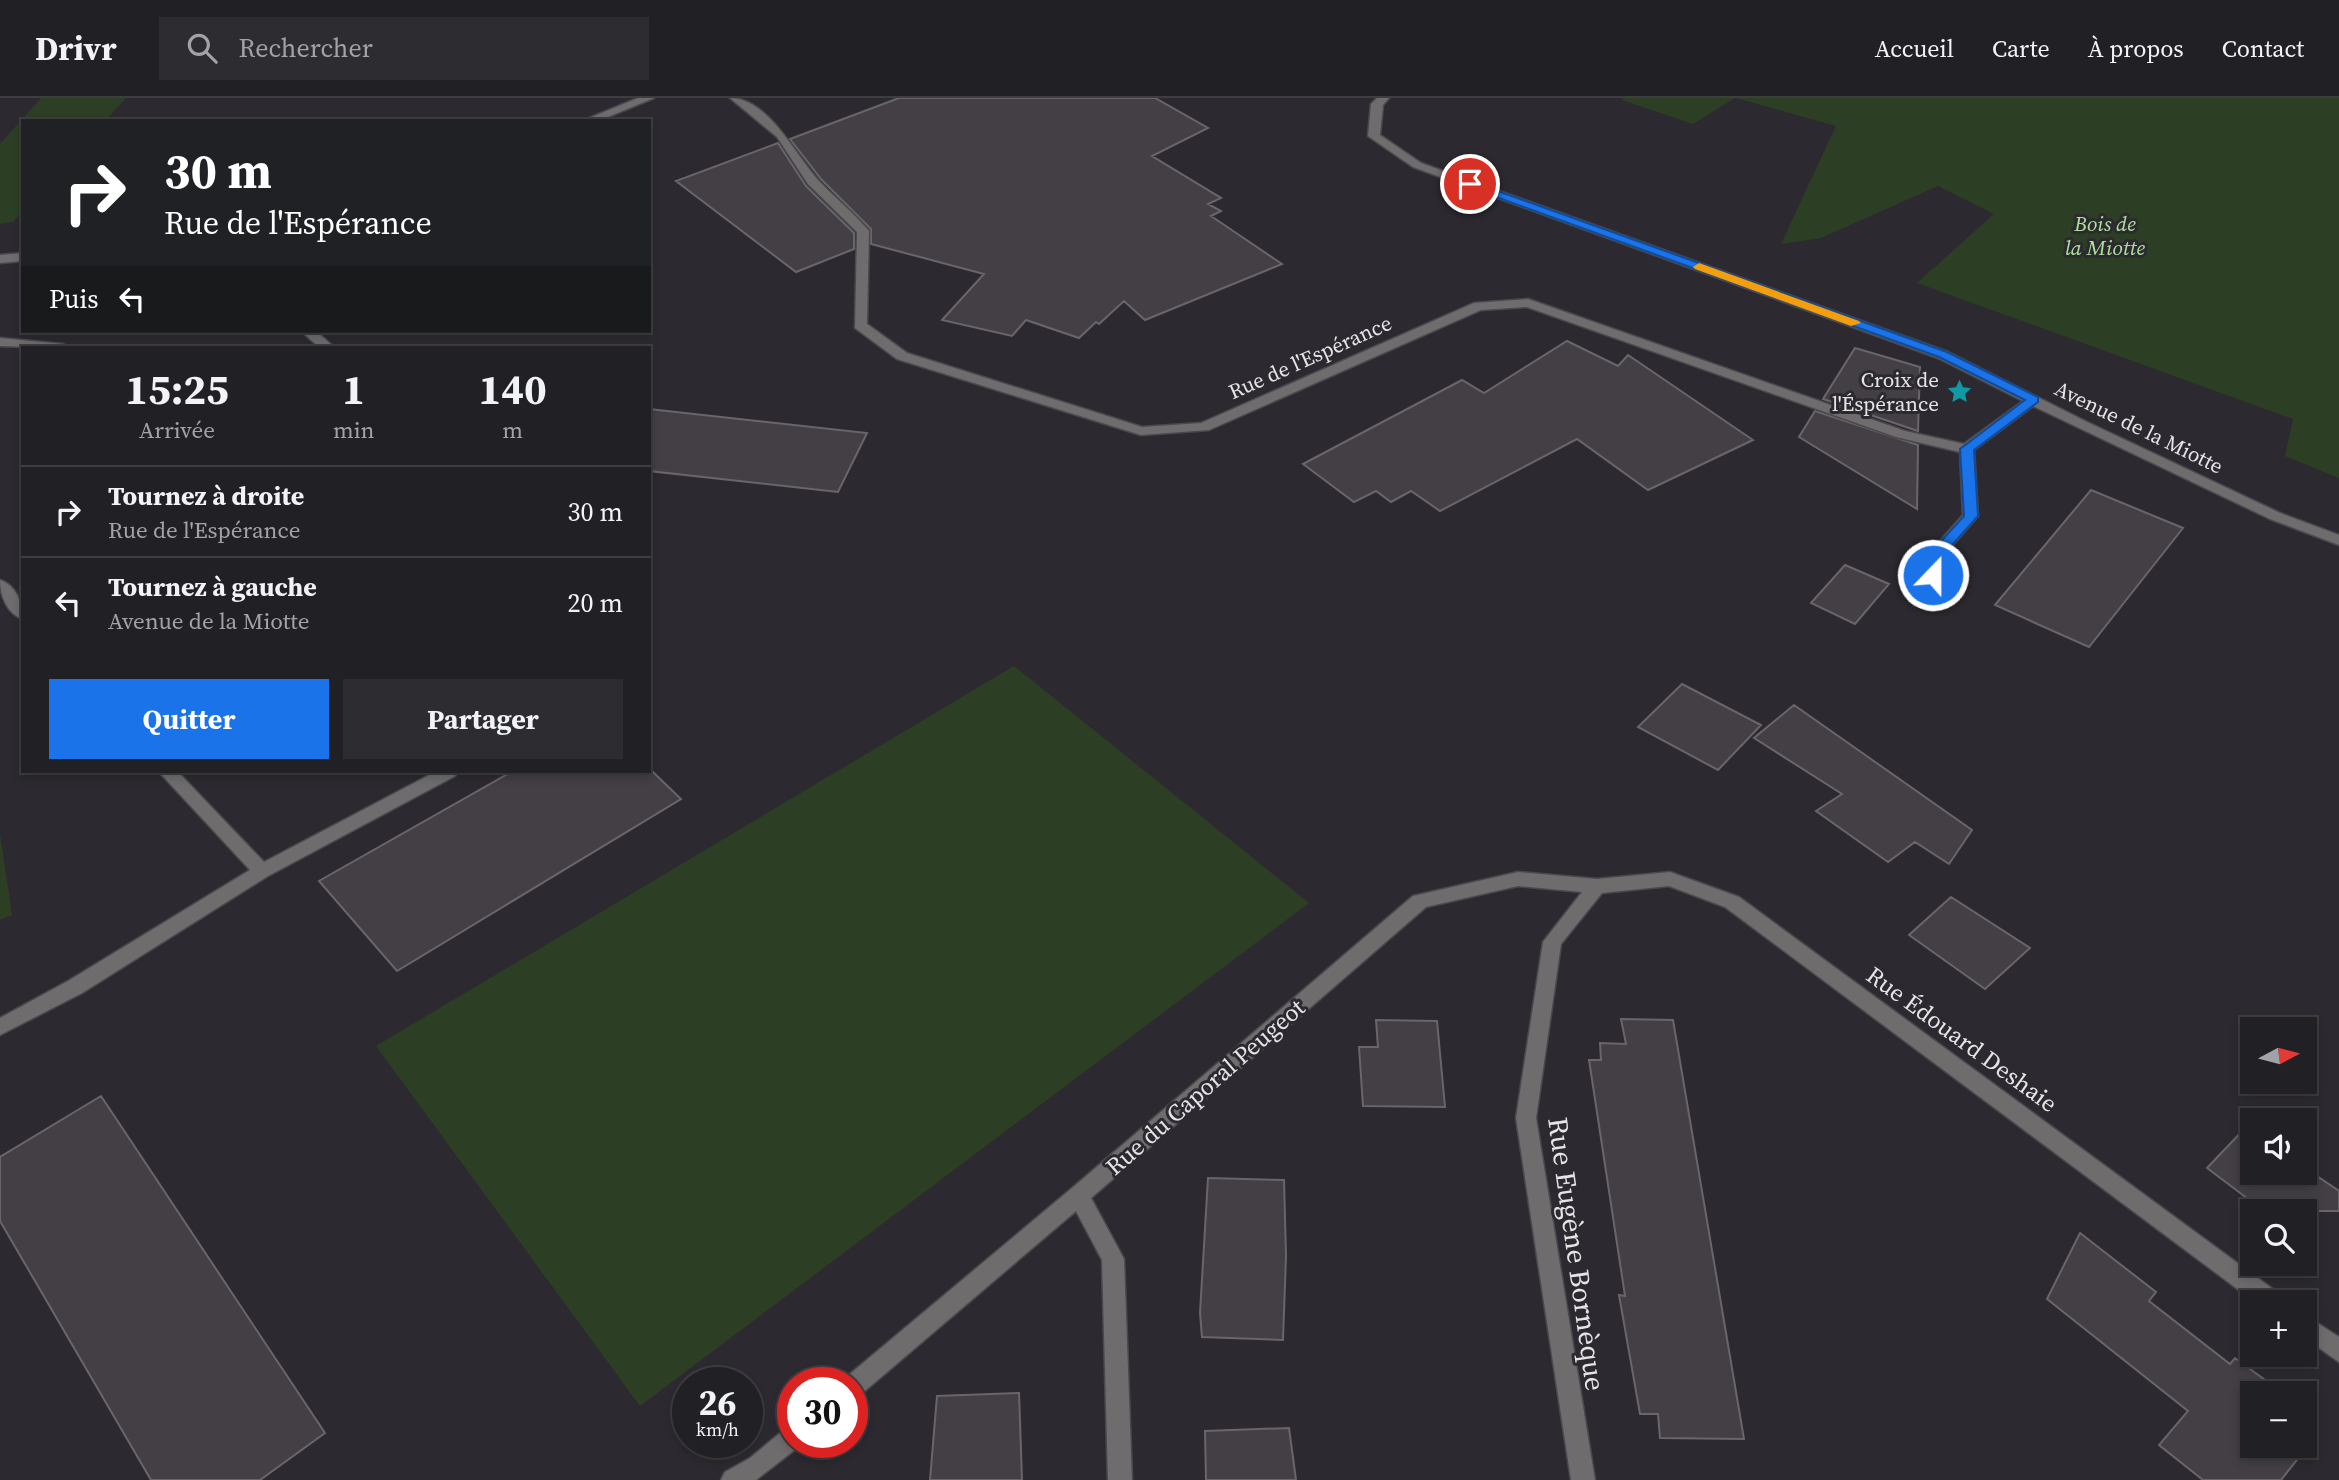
<!DOCTYPE html>
<html lang="fr">
<head>
<meta charset="utf-8">
<style>
	body { margin:0; font-family:"Source Serif 4",serif; background:#2d2d31; color:#f1f3f6; height:100vh; display:flex; flex-direction:column; font-size:26px; white-space:nowrap }
	* { box-sizing:border-box; margin:0 }
	p { font-size:23px; color:#a2a3a6 }
	.icon { flex:none; width:38px; height:38px; fill:none; stroke:currentColor; stroke-width:2; stroke-linecap:round; stroke-linejoin:round }
	.map { position:relative; flex:1; overflow:hidden }
	.side { position:absolute; left:21px; top:248px; width:630px; height:427px; display:flex; flex-direction:column; background:#212024; border-radius:0px; box-shadow:0 4px 10px #0003,0 0 0 2px #3e3e41 }
	.side>* { flex:none }
	.hud { position:absolute; left:21px; top:21px; width:630px; height:214px; border-radius:0px; box-shadow:0 4px 10px #0003,0 0 0 2px #3e3e41; background:#202124; color:#fff; overflow:hidden }
	.needle { width:46px; rotate:83deg }
	.fabs { position:absolute; left:2240px; top:919px; display:grid; gap:14px }
	.fabs a { display:grid; place-items:center; width:77px; height:77px; border-radius:0px; background:#212024; box-shadow:0 4px 10px #0003,0 0 0 2px #3e3e41; font-size:35px }
	.speed { position:absolute; left:672px; top:1269px; display:flex; gap:14px; font-size:35px; font-weight:700; text-align:center }
	.speed>* { display:grid; place-content:center; width:91px; height:91px; border-radius:50%; background:#212024; box-shadow:0 4px 10px #0003,0 0 0 2px #3e3e41; line-height:1 }
	.speed small { font-size:18px; font-weight:400 }
	.speed .limit { border:10px solid #d22; background:#fff; color:#111 }
	.pin { position:absolute; display:grid; place-items:center; width:60px; height:60px; color:#fff; margin:-30px; border:4px solid #fff; border-radius:50%; box-shadow:0 2px 7px #0007 }
	.me { position:absolute; width:77px; margin:-38px; rotate:22deg; stroke-linejoin:round; filter:drop-shadow(0 0 5px #0008) }
	.turn { display:flex; align-items:center; gap:24px; height:147px; padding:0 28px; font-size:32px }
	.turn .icon { width:91px; height:91px; stroke-width:2.5 }
	.turn b { display:block; font-size:49px; line-height:60px }
	.then { display:flex; align-items:center; height:66px; padding:0 28px; background:#0003; gap:14px; font-size:26px }
	.eta { display:flex; justify-content:space-evenly; align-items:center; height:119px; text-align:center }
	.eta b { font-size:42px; font-weight:700; line-height:49px }
	.primary-button { display:flex; gap:14px; margin-top:auto; padding:14px 28px }
	.primary-button a { flex:1; height:80px; border-radius:0px; background:#1a73e8; color:#fff; font-size:28px; font-weight:700; line-height:80px; text-align:center }
	.primary-button a+a { background:#2d2d31; color:#f1f3f6 }
	ul { padding:0; list-style:none }
	li { display:flex; align-items:center; gap:21px; height:91px; padding:0 28px; border-top:2px solid #3e3e41 }
	li div { flex:1 }
	li b { display:block; font-size:26px }
	li em { font-style:normal }
	header { display:flex; align-items:center; gap:42px; box-sizing:border-box; height:98px; padding:0 35px; background:#212024; border-bottom:2px solid #3e3e41 }
	header strong { font-size:33px }
	nav { display:flex; gap:38px; margin-inline-start:auto; font-size:24px }
	.search { width:490px; height:63px; background:#2d2d31; display:flex; align-items:center; gap:18px; box-sizing:border-box; padding:0 24px; border-radius:0px; color:#a2a3a6; font-size:26px }
	.map>svg:first-child { display:block }
	.green { fill:#2c3f24 }
	.building { fill:#433f44; stroke:#69656a; stroke-width:2 }
	.lines { fill:none; stroke-linecap:round; stroke-linejoin:round }
	.minor-casing { stroke:#4a484d; stroke-width:3 }
	.minor { fill:#6f6c6e; fill-rule:evenodd }
	.route { fill:#1a73e8; stroke:#114b97; stroke-width:2 }
	.slow { fill:#f59e0b }
	.labels { text-anchor:middle; dominant-baseline:central; stroke-width:6; stroke-linejoin:round; paint-order:stroke }
	.far-park-label { font-size:21px; font-style:italic; fill:#aee199; stroke:#2c2a30 }
	.far-street-label { font-size:21px; fill:#e5e4e7; stroke:#2c2a30 }
	.far-poi-label { font-size:21px; fill:#e5e4e7; stroke:#2c2a30; text-anchor:end }
	.street-label { font-size:24px; fill:#e5e4e7; stroke:#2c2a30 }
	.near-street-label { font-size:28px; fill:#e5e4e7; stroke:#2c2a30 }
</style>
</head>
<body>
<header>
<strong>Drivr</strong>
<div class="search"><svg class="icon" aria-label="search" viewBox="0 0 24 24"><circle cx="10" cy="10" r="6"/><path d="M15 15l6 6"/></svg>Rechercher</div>
<nav><a>Accueil</a><a>Carte</a><a>À propos</a><a>Contact</a></nav>
</header>
<div class="map">
<svg width="2339" height="1382" viewBox="0 0 2339 1382">
	<rect width="100%" height="100%" fill="#2c2a30"/>
	<path class="green" d="M 41,0 L 126,0 L 105,23 L 23,23 L 23,113 L 13,124 L 0,126 L 0,46 Z
		M 1623,0 L 1735,0 L 1693,26 L 1622,2 Z
		M 1736,0 L 2339,0 L 2339,380 L 2285,358 L 2293,321 L 1917,185 L 1994,116 L 1938,88 L 1821,140 L 1781,146 L 1836,28 Z
		M 1014,568 L 1309,805 L 640,1308 L 376,948 Z
		M 0,736 L 12,817 L 0,822 Z"/>
	<path class="building" d="M 899,0 L 1155,0 L 1208,30 L 1152,58 L 1221,100 L 1208,106 L 1221,113 L 1211,118 L 1282,166 L 1145,222 L 1124,203 L 1099,226 L 1096,224 L 1079,240 L 1026,222 L 1012,238 L 942,222 L 984,176 L 871,146 L 871,131 L 821,81 L 790,41 Z
		M 778,45 L 806,88 L 854,135 L 854,151 L 796,174 L 676,83 Z
		M 1567,243 L 1618,268 L 1628,257 L 1753,342 L 1648,392 L 1577,341 L 1440,413 L 1411,393 L 1391,404 L 1376,393 L 1354,404 L 1303,366 L 1462,282 L 1484,295 Z
		M 1855,250 L 1920,269 L 1918,333 L 1823,301 Z
		M 649,311 L 867,335 L 838,394 L 649,373 Z
		M 1815,313 L 1918,347 L 1917,411 L 1799,339 Z
		M 2091,392 L 2183,430 L 2089,549 L 1995,507 Z
		M 1845,467 L 1889,486 L 1855,526 L 1811,505 Z
		M 1682,586 L 1761,627 L 1718,672 L 1638,629 Z
		M 1794,607 L 1972,732 L 1949,766 L 1915,744 L 1888,764 L 1816,713 L 1842,696 L 1754,640 Z
		M 511,674 L 653,674 L 681,701 L 397,873 L 319,783 Z
		M 1951,799 L 2030,850 L 1985,891 L 1909,837 Z
		M 1621,921 L 1673,922 L 1744,1341 L 1660,1340 L 1658,1316 L 1640,1316 L 1619,1197 L 1625,1198 L 1589,962 L 1601,962 L 1600,945 L 1626,946 Z
		M 1376,922 L 1437,923 L 1445,1009 L 1363,1008 L 1359,949 L 1378,949 Z
		M 101,998 L 325,1335 L 260,1382 L 151,1382 L 0,1123 L 0,1059 Z
		M 2246,1029 L 2252,1033 L 2252,1074 L 2305,1074 L 2305,1070 L 2339,1093 L 2339,1113 L 2264,1113 L 2207,1070 Z
		M 1208,1080 L 1284,1082 L 1286,1158 L 1283,1242 L 1202,1239 L 1200,1215 Z
		M 2080,1135 L 2156,1194 L 2149,1203 L 2230,1266 L 2235,1260 L 2283,1295 L 2252,1295 L 2252,1348 L 2305,1348 L 2305,1311 L 2316,1319 L 2316,1338 L 2281,1382 L 2203,1382 L 2159,1347 L 2188,1313 L 2047,1201 Z
		M 1019,1295 L 1022,1382 L 930,1382 L 937,1298 Z
		M 1289,1330 L 1296,1382 L 1206,1382 L 1205,1333 Z"/>
	<g class="lines">
		<defs>
			<path id="minor" d="M 638,0 L 654,0 L 598,23 L 582,23 Z
				M 730,0 C 769,0 796,59 819,83 C 835,100 854,115 869,133 L 867,226 L 907,255 L 1142,329 L 1201,325 L 1474,205 L 1528,201 L 1905,333 L 1964,346 L 2023,303 L 1938,260 L 1413,69 L 1368,38 L 1371,6 L 1377,0 L 1389,0 L 1383,7 L 1380,37 L 1421,65 L 1948,254 L 2085,323 L 2280,415 L 2339,437 L 2339,447 L 2270,421 L 2033,308 L 1974,352 L 1978,418 L 1939,463 L 1942,492 L 1940,496 L 1928,496 L 1923,462 L 1963,417 L 1960,354 L 1896,339 L 1527,209 L 1481,212 L 1209,332 L 1141,337 L 897,261 L 855,230 L 857,134 L 808,86 L 777,39 Z
				M 23,155 L 23,163 L 0,165 L 0,157 Z
				M 301,233 L 316,233 L 335,250 L 320,250 Z
				M 0,240 L 63,246 L 70,250 L 0,248 Z
				M 0,482 C 16,487 23,506 23,521 C 7,516 0,497 0,482 Z
				M 159,674 L 178,674 L 264,764 L 435,674 L 458,674 L 455,678 L 268,778 L 82,895 L 0,937 L 0,920 L 68,883 L 250,772 Z
				M 1518,774 L 1597,781 L 1670,774 L 1739,799 L 2281,1197 L 2284,1204 L 2255,1204 L 1725,809 L 1669,788 L 1602,795 L 1561,846 L 1536,1020 L 1595,1382 L 1571,1382 L 1516,1020 L 1543,844 L 1582,794 L 1518,788 L 1426,809 L 1091,1100 L 1124,1161 L 1132,1382 L 1108,1382 L 1102,1162 L 1076,1113 L 860,1297 L 852,1300 L 852,1284 L 842,1284 L 844,1281 L 1071,1091 L 1413,798 Z
				M 2305,1217 L 2339,1239 L 2339,1264 L 2305,1240 Z
				M 793,1328 L 793,1344 L 803,1344 L 801,1347 L 756,1382 L 721,1382 L 725,1374 L 750,1360 L 785,1331 Z"/>
		</defs>
		<use href="#minor" class="minor-casing"/>
		<use href="#minor" class="minor"/>
	</g>
	<path class="route" d="M 1470,83 L 1947,254 L 2038,299 L 2038,304 L 1974,352 L 1978,418 L 1938,463 L 1938,480 L 1928,480 L 1924,462 L 1964,418 L 1960,351 L 2025,302 L 1939,259 L 1466,88 L 1464,86 Z"/>
	<path class="slow" d="M 1699,165 L 1859,223 L 1861,225 L 1851,228 L 1695,171 L 1693,169 Z"/>
	<defs>
		<symbol id="sight-bare" viewBox="-9 -9 18 18"><path d="M0-6L1.8-2.2L6-1.7L2.9 1.2L3.7 5.4L0 3.3L-3.7 5.4L-2.9 1.2L-6-1.7L-1.8-2.2Z" fill="#0f9aa8" stroke="#2c2a30" stroke-width="2.5" paint-order="stroke"/></symbol>
	</defs>
	<g fill-rule="evenodd">
		<use href="#sight-bare" x="1942" y="276" width="35" height="35"/>
	</g>
	<g class="labels">
		<g class="far-park-label">
			<text x="2105" y="125">Bois de<tspan x="2105" dy="24">la Miotte</tspan></text>
		</g>
		<g class="far-street-label">
			<text transform="translate(1310 259) rotate(-24)">Rue de l'Espérance</text>
			<text transform="translate(2139 329) rotate(26)">Avenue de la Miotte</text>
		</g>
		<g class="far-poi-label">
			<text x="1939" y="281">Croix de<tspan x="1939" dy="24">l'Éspérance</tspan></text>
		</g>
		<g class="street-label">
			<text transform="translate(1962 941) rotate(36)">Rue Édouard Deshaie</text>
			<text transform="translate(1205 989) rotate(-41)">Rue du Caporal Peugeot</text>
		</g>
		<g class="near-street-label">
			<text transform="translate(1577 1156) rotate(82)">Rue Eugène Bornèque</text>
		</g>
	</g>
</svg>
<div class="fabs">
<a><svg class="needle" viewBox="-14 -14 28 28"><path d="M0-13l5 13h-10z" fill="#e53935"/><path d="M0 13l5-13h-10z" fill="#a2a3a6"/></svg></a>
<a><svg class="icon" aria-label="sound" viewBox="0 0 24 24"><path d="M4 9h4l5-4v14l-5-4H4zM17 9q2 3 0 6"/></svg></a>
<a><svg class="icon" aria-label="search" viewBox="0 0 24 24"><circle cx="10" cy="10" r="6"/><path d="M15 15l6 6"/></svg></a>
<a>+</a>
<a>−</a>
</div>
<div class="speed"><div>26<small>km/h</small></div><div class="limit">30</div></div>
<div class="pin" style="left:1470px;top:86px;background:#d93025"><svg class="icon" aria-label="arrive" viewBox="0 0 24 24"><path d="M6 21V4h12l-3 4 3 4H6"/></svg></div>
<svg class="me" style="left:1933px;top:477px" viewBox="-20 -20 40 40"><circle r="17" fill="#1a73e8" stroke="#fff" stroke-width="3"/><path d="M0-11L8 9 0 5-8 9z" fill="#fff"/></svg>
<div class="hud">
<div class="turn"><svg class="icon" aria-label="right" viewBox="0 0 24 24"><path d="M7 20v-9h11M14 6l5 5-5 5"/></svg><div><b>30 m</b>Rue de l'Espérance</div></div>
<div class="then">Puis<svg class="icon" aria-label="left" viewBox="0 0 24 24"><path d="M17 20v-9H6M10 6l-5 5 5 5"/></svg></div>
</div>
<section class="side">
<div class="eta">
<div><b>15:25</b><p>Arrivée</p></div>
<div><b>1</b><p>min</p></div>
<div><b>140</b><p>m</p></div>
</div>
<ul>
<li><svg class="icon" aria-label="right" viewBox="0 0 24 24"><path d="M7 20v-9h11M14 6l5 5-5 5"/></svg><div><b>Tournez à droite</b><p>Rue de l'Espérance</p></div><em>30 m</em></li>
<li><svg class="icon" aria-label="left" viewBox="0 0 24 24"><path d="M17 20v-9H6M10 6l-5 5 5 5"/></svg><div><b>Tournez à gauche</b><p>Avenue de la Miotte</p></div><em>20 m</em></li>
</ul>
<div class="primary-button"><a>Quitter</a><a>Partager</a></div>
</section>
</div>
</body>
</html>
